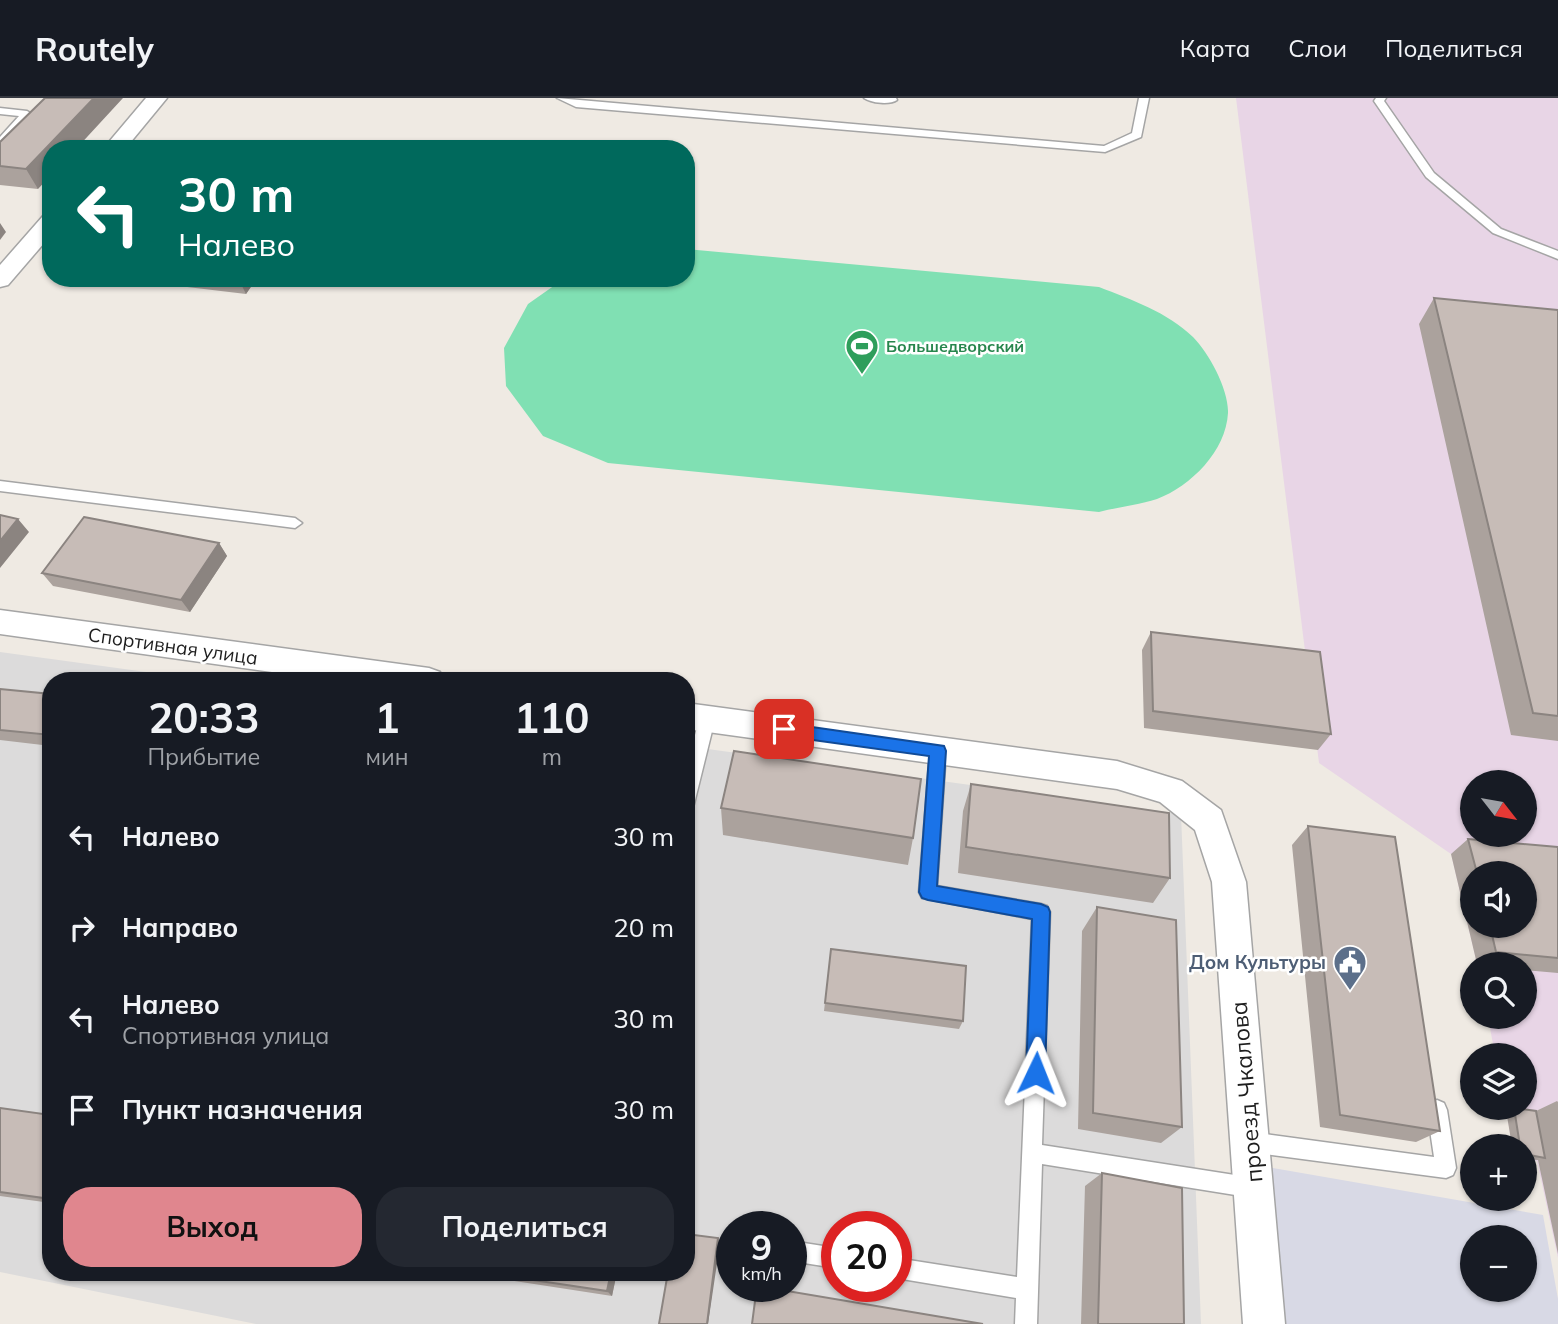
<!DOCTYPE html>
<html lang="ru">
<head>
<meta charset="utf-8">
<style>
	body { margin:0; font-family:Mulish,sans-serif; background:#242831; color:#f1f3f6; height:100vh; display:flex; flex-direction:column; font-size:26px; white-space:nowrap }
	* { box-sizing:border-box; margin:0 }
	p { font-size:23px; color:#9ea1a6 }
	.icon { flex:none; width:38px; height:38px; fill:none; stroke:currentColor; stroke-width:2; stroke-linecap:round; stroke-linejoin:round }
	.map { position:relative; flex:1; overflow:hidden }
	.drawer { position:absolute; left:42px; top:574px; width:653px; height:609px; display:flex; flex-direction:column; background:#171b24; border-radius:28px; box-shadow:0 2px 5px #0004 }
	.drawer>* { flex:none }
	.banner { position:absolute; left:42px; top:42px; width:653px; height:147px; border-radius:28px; box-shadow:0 2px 5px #0004; background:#00695c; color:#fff; overflow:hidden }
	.needle { width:46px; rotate:121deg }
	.tools { position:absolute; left:1460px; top:672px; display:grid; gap:14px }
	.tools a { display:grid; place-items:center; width:77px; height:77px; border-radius:50%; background:#171b24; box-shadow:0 2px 5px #0004; font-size:35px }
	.speed { position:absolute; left:716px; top:1113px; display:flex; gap:14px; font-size:35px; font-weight:700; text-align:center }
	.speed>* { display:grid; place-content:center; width:91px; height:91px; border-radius:50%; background:#171b24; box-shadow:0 2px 5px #0004; line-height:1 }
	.speed small { font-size:18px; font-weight:400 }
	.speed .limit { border:10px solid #d22; background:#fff; color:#111 }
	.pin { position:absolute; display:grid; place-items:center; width:60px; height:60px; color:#fff; margin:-30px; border-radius:14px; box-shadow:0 4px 10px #0006 }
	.me { position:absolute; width:77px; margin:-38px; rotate:2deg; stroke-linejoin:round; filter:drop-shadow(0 0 5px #0008) }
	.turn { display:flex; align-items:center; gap:24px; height:147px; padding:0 21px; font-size:32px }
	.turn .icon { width:91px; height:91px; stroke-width:2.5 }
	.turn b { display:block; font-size:49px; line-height:60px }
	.eta { display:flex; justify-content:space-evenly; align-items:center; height:119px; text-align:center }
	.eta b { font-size:42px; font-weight:700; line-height:49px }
	.cta { display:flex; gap:14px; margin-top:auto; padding:14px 21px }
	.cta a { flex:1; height:80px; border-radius:28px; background:#e0868e; color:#111; font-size:28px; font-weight:700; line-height:80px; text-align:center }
	.cta a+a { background:#242831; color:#f1f3f6 }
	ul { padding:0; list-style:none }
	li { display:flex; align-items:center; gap:21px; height:91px; padding:0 21px }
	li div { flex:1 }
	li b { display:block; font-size:26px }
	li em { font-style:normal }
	header { display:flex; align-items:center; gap:42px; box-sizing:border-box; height:98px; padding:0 35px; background:#171b24; border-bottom:2px solid #363941 }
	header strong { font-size:33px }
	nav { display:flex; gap:38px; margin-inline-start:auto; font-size:24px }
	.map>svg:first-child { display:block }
	.residential { fill:#dcdbdb; fill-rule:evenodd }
	.industrial { fill:#e8d5e6; fill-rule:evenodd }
	.pitch { fill:#80e0b3 }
	.plaza { fill:#d8d9e5; fill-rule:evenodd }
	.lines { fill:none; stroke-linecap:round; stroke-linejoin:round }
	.service-casing { stroke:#a5a5a5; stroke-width:3 }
	.minor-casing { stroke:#a5a5a5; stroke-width:3 }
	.service { fill:#fff; fill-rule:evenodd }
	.minor { fill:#fff; fill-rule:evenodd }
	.wall { fill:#aba29d; fill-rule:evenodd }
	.shaded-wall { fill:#8b8480 }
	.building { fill:#c7bcb7; stroke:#8b8480; stroke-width:2 }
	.route { fill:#1a73e8; stroke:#114b97; stroke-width:2 }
	.labels { text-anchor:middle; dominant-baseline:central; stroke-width:5; stroke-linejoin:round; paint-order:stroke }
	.far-leisure-label { font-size:16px; font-weight:bold; fill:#27864d; stroke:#fff; text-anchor:start }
	.street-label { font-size:19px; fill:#1e1e1e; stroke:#fff }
	.service-label { font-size:19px; font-weight:bold; fill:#4e5e75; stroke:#fff; text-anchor:end }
	.near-street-label { font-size:23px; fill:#1e1e1e; stroke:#fff }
</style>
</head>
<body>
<header>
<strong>Routely</strong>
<nav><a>Карта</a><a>Слои</a><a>Поделиться</a></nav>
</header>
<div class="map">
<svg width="1558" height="1226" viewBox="0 0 1558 1226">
	<rect width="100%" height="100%" fill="#efeae3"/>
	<path class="residential" d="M 0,554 L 212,583 L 51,583 L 51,1174 L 686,1174 L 686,648 L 1181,716 L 1201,1226 L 256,1226 L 0,1174 ZM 732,1129 L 791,1129 L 791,1188 L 732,1188 ZM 836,1129 L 896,1129 L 896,1188 L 836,1188 Z"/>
	<path class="industrial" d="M 1236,0 L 1558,0 L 1558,1160 L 1537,1063 L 1524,1061 L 1524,1048 L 1512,1048 L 1506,1010 L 1524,1010 L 1524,957 L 1495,957 L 1488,919 L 1524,919 L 1524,866 L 1477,866 L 1451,756 L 1319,665 ZM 1472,684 L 1524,684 L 1524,737 L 1472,737 ZM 1472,775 L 1524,775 L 1524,828 L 1472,828 Z"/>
	<path class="pitch" d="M 686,151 L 1099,189 C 1132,202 1167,214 1193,239 C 1209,255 1229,292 1228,315 C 1226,353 1191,388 1157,401 C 1139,407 1118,409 1099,414 L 608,365 L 543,338 L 506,288 L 504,250 L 528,206 L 565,180 L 686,180 Z"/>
	<path class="plaza" d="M 1267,1069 L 1543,1117 L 1558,1201 L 1558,1226 L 1277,1226 ZM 1472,1139 L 1524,1139 L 1524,1192 L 1472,1192 Z"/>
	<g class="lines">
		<defs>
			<path id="service" d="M 557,0 L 1104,48 L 1132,35 L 1139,0 L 1149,0 L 1141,39 L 1105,54 L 576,9 Z
				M 864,0 L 896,0 L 897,2 C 890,7 871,5 864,0 Z
				M 1376,0 L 1386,0 L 1384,3 L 1434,75 L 1501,131 L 1558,153 L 1558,161 L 1493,135 L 1426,79 L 1374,3 Z
				M 0,10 L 27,13 L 32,16 L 4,47 L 0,48 L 0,39 L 19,18 L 0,16 Z
				M 0,383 L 295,420 L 302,425 L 295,430 L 0,393 Z
				M 707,614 L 713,616 L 715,621 L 694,706 L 692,711 L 686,713 L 686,673 L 699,621 L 701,616 Z
				M 938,646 L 944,648 L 946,653 L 937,788 L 1041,806 L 1047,808 L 1050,814 L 1042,1047 L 1254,1080 L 1261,1083 L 1264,1090 L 1261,1097 L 1254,1100 L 1042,1066 L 1037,1226 L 1015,1226 L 1016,1200 L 896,1180 L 896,1160 L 1017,1179 L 1032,821 L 922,800 L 919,794 L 930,653 L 932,648 Z
				M 1437,1002 L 1444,1005 L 1447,1012 L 1456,1070 L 1453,1077 L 1446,1080 L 1250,1054 L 1243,1051 L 1240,1044 L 1243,1037 L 1250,1034 L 1434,1059 L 1427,1012 L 1430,1005 Z
				M 791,1143 L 836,1150 L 836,1170 L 791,1163 Z"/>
			<path id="minor" d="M 146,0 L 167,0 L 125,51 L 103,51 Z
				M 51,116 L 51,137 L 8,187 L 0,189 L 0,167 L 43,118 Z
				M 0,512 L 429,570 L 440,574 L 444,583 L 336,583 L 0,536 Z
				M 686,605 L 1117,663 L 1182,683 L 1221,712 L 1246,784 L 1285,1226 L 1243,1226 L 1212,784 L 1195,732 L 1160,704 L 1117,691 L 686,631 Z"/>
		</defs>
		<use href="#service" class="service-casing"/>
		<use href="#minor" class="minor-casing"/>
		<use href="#service" class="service"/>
		<use href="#minor" class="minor"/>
	</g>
	<path class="wall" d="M 45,0 L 38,91 L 0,87 L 0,44 Z
		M 159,180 L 257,180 L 246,196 L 162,186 Z
		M 1434,200 L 1558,212 L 1558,643 L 1511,637 L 1419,226 Z
		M 219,445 L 227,458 L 190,514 L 53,488 L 42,475 Z
		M 1151,534 L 1331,636 L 1318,652 L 1144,630 L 1142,552 Z
		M 0,591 L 51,596 L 51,648 L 0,642 Z
		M 971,686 L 1170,780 L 1153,805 L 958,775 L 963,713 Z
		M 721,710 L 913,740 L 908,767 L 723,737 Z
		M 1308,728 L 1440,1033 L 1416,1044 L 1320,1029 L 1292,747 Z
		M 1468,741 L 1558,749 L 1558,875 L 1524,872 L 1524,866 L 1477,866 L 1451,756 ZM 1472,775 L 1524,775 L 1524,828 L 1472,828 Z
		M 1097,809 L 1182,1029 L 1161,1045 L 1078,1031 L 1082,833 Z
		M 831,851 L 963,923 L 959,931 L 824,913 Z
		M 1557,1003 L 1558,1004 L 1558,1156 L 1538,1062 L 1524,1061 L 1524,1048 L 1512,1048 L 1506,1012 L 1512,1010 L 1519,1010 L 1536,1013 Z
		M 0,1010 L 51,1017 L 51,1105 L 0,1098 Z
		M 1102,1075 L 1184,1226 L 1081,1226 L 1085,1088 Z
		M 464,1174 L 617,1174 L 612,1198 L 468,1176 Z"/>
	<path class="shaded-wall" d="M 94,0 L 123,0 L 76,51 L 51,51 L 51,77 L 38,91 L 26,71 Z
		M 0,125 L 6,134 L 0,142 Z
		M 238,180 L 257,180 L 246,196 Z
		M 18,421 L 29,434 L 0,470 L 0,443 Z
		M 219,445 L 227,458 L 190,514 L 181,502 Z
		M 718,1140 L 720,1145 L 708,1226 L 707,1226 Z
		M 611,1174 L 617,1174 L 612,1198 L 607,1193 Z"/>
	<path class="building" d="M 45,0 L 94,0 L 26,71 L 0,68 L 0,44 Z
		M 1434,200 L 1558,212 L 1558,618 L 1533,615 Z
		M 0,417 L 18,421 L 0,443 Z
		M 84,419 L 219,445 L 181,502 L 42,475 Z
		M 1151,534 L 1320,554 L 1331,636 L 1153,613 Z
		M 178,577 L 226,583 L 175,583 Z
		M 0,591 L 51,596 L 51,637 L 0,632 Z
		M 734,653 L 921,681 L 913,740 L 721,710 Z
		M 971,686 L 1169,715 L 1170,780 L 966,749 Z
		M 1308,728 L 1395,739 L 1440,1033 L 1340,1017 Z
		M 1468,741 L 1558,749 L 1558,860 L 1496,854 L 1490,828 L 1524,828 L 1524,775 L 1477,775 Z
		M 1097,809 L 1176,822 L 1182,1029 L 1093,1015 Z
		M 831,851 L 966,868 L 963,923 L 825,905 Z
		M 0,1010 L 51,1017 L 51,1101 L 0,1094 Z
		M 1514,1010 L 1536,1013 L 1545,1060 L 1524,1056 L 1524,1048 L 1520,1048 Z
		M 1102,1075 L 1182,1090 L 1184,1226 L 1098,1226 Z
		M 686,1136 L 718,1140 L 707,1226 L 659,1226 L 668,1174 L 686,1174 Z
		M 480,1174 L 611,1174 L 607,1193 Z
		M 757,1188 L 983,1226 L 752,1226 Z"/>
	<path class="route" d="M 784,625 L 944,648 L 946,653 L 937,788 L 1041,806 L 1048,809 L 1050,814 L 1045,975 L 1042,981 L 1036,984 L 1029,981 L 1026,975 L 1032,821 L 928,802 L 922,800 L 919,794 L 929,658 L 784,638 L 778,636 L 776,631 L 778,627 Z"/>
	<defs>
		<symbol id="stadium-pin" viewBox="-11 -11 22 30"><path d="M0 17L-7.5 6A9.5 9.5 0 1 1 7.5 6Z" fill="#2e9e5b" stroke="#fff"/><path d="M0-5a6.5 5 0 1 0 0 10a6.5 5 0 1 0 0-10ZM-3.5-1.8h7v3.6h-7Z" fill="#fff"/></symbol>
		<symbol id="civic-pin" viewBox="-11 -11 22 30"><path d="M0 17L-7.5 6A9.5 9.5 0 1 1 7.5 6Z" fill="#5c6f8a" stroke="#fff"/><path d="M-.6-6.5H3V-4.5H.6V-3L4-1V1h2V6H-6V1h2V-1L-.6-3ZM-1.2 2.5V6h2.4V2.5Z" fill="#fff"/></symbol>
	</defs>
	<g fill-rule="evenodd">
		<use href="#stadium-pin" x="843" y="229" width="38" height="52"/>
		<use href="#civic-pin" x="1331" y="845" width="38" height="52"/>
	</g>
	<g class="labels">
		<g class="far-leisure-label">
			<text x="886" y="248">Большедворский</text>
		</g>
		<g class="street-label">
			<text transform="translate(173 548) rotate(8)">Спортивная улица</text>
		</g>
		<g class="service-label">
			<text x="1326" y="864">Дом Культуры</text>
		</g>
		<g class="near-street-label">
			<text transform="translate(1246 994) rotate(-95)">проезд Чкалова</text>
		</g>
	</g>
</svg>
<div class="tools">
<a><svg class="needle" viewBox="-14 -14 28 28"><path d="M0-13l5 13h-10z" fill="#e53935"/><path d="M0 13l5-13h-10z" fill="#9ea1a6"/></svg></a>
<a><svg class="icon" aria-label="sound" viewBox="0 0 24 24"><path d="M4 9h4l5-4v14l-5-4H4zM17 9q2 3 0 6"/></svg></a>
<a><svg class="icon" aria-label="search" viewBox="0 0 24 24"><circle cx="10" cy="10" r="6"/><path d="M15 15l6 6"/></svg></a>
<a><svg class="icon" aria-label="layers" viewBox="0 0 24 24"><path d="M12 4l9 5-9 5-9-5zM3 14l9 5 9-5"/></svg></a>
<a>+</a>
<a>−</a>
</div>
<div class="speed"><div>9<small>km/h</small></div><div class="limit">20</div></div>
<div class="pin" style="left:784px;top:631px;background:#d93025"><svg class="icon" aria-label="arrive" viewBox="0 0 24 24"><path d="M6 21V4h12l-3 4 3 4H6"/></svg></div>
<svg class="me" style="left:1036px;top:975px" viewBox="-20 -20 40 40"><path d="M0-17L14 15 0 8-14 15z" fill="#1a73e8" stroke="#fff" stroke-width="4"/></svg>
<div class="banner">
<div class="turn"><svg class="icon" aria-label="left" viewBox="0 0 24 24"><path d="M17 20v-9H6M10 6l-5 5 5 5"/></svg><div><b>30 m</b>Налево</div></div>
</div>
<section class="drawer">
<div class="eta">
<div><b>20:33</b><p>Прибытие</p></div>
<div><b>1</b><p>мин</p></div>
<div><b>110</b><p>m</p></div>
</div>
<ul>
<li><svg class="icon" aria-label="left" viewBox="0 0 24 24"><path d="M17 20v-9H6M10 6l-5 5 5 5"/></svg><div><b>Налево</b></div><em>30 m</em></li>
<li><svg class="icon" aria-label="right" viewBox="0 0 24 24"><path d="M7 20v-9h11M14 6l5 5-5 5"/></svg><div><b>Направо</b></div><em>20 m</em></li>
<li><svg class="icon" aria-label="left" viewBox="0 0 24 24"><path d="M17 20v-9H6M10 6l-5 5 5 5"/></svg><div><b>Налево</b><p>Спортивная улица</p></div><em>30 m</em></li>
<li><svg class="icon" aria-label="arrive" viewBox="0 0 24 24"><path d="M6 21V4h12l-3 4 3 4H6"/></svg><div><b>Пункт назначения</b></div><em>30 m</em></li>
</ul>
<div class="cta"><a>Выход</a><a>Поделиться</a></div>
</section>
</div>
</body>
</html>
